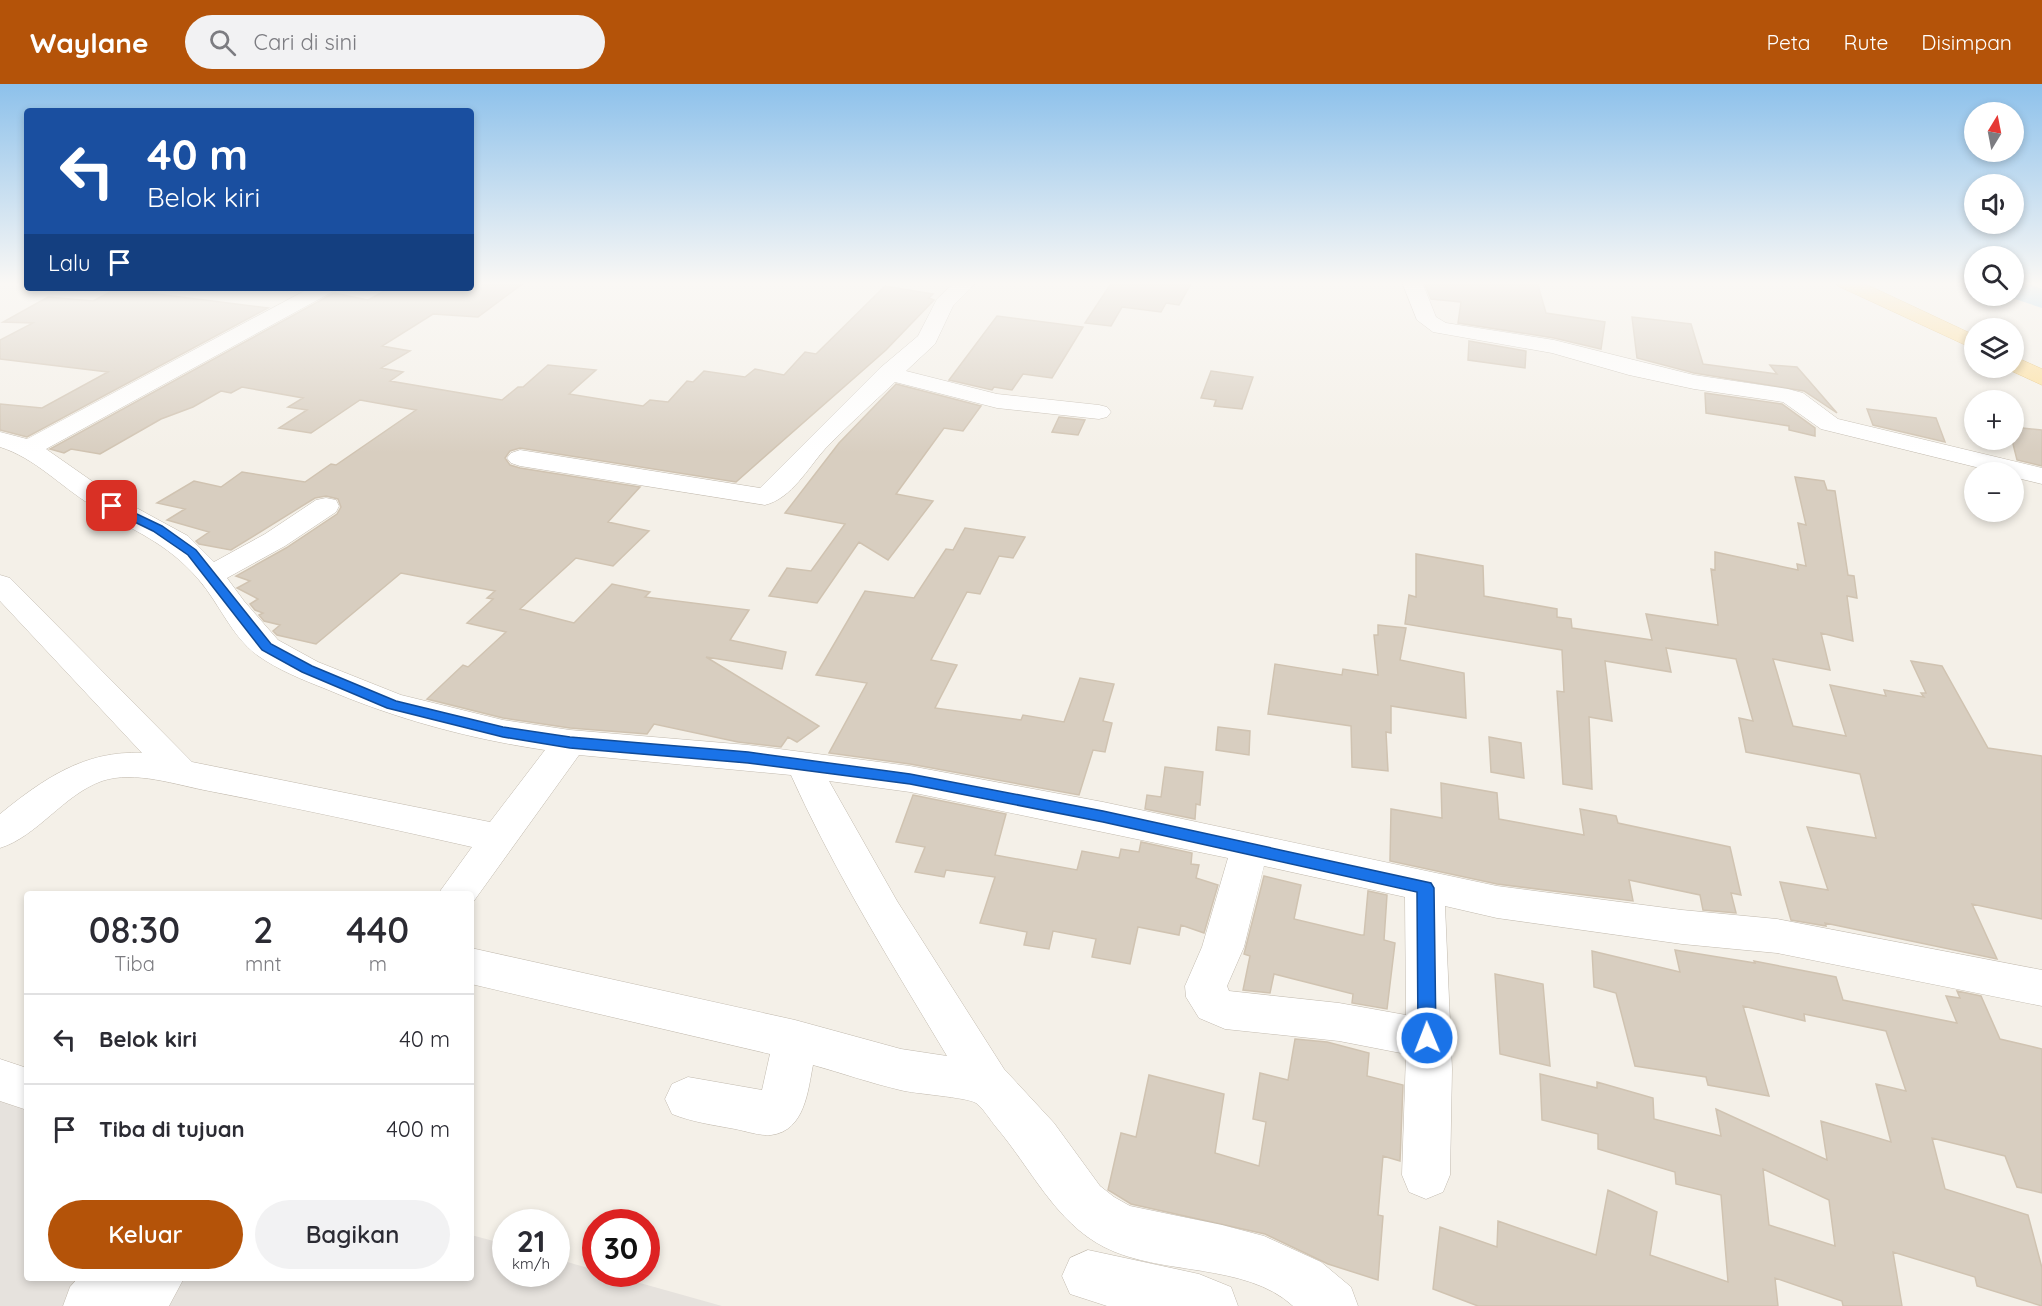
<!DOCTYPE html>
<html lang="id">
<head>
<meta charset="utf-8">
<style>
	body { margin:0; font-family:Quicksand,sans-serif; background:#f2f2f3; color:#2b2b33; height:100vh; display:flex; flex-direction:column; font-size:22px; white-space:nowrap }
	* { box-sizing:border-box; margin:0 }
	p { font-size:20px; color:#7c7c81 }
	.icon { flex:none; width:33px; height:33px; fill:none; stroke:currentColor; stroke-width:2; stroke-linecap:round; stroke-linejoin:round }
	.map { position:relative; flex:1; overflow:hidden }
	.side { position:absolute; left:24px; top:807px; width:450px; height:390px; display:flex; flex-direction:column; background:#fff; border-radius:6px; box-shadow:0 3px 9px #0003 }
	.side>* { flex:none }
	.banner { position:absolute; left:24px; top:24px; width:450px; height:183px; border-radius:6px; box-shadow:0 3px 9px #0003; background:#1a4fa0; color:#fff; overflow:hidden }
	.needle { width:39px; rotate:10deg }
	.tools { position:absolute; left:1964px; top:18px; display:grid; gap:12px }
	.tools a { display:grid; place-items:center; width:60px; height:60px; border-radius:50%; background:#fff; box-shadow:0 3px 9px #0003; font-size:30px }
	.speed { position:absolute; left:492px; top:1125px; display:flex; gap:12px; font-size:30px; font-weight:700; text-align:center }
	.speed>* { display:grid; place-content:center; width:78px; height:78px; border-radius:50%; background:#fff; box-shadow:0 3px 9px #0003; line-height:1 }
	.speed small { font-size:15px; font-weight:400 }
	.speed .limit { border:9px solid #d22; background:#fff; color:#111 }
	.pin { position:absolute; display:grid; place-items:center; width:51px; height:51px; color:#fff; margin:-26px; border-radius:12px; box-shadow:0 3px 9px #0006 }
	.me { position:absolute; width:66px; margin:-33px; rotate:359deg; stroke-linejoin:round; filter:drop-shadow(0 0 4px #0008) }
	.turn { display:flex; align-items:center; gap:21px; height:126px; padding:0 24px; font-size:27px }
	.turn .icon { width:78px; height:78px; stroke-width:2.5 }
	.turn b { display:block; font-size:42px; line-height:51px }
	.then { display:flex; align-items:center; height:57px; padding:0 24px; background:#0003; gap:12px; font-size:22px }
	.eta { display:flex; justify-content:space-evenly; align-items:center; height:102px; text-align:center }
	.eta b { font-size:36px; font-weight:600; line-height:42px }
	.primary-button { display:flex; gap:12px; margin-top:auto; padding:12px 24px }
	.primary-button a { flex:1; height:69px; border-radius:36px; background:#b45309; color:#fff; font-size:24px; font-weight:600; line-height:69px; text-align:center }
	.primary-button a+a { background:#f2f2f3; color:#2b2b33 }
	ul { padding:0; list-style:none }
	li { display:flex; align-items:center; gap:18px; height:90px; padding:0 24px; border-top:2px solid #e1e1e2 }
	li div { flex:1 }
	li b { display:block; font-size:22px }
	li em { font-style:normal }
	header { display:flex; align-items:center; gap:36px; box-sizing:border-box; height:84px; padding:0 30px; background:#b45309; color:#fff }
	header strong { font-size:28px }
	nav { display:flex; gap:33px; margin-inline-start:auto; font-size:21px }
	.search { width:420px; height:54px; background:#f2f2f3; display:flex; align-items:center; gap:15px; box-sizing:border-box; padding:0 21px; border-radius:33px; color:#7c7c81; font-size:22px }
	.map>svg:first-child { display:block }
	.industrial { fill:#e6e2dd }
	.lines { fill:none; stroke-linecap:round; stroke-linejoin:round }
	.river { fill:#a5d4f0; fill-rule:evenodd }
	.building { fill:#d8cec0; stroke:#d0c3b1; stroke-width:1.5; fill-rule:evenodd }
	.minor-casing { stroke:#c2baae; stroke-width:1 }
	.major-casing { stroke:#e2b967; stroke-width:1 }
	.minor { fill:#fff; fill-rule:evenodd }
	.major { fill:#fddd98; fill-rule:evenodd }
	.route { fill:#1a73e8; stroke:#114b97; stroke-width:1.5 }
</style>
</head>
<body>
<header>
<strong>Waylane</strong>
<div class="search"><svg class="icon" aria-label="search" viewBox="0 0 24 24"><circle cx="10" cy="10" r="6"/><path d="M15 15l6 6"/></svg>Cari di sini</div>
<nav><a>Peta</a><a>Rute</a><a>Disimpan</a></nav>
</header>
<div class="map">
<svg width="2042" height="1222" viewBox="0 0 2042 1222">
	<rect width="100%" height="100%" fill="#f4f0e8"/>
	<path class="industrial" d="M 0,1017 L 27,1024 L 27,1194 L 471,1194 L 471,1151 L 505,1160 L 506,1190 L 556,1190 L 557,1175 L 595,1186 L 596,1190 L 608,1190 L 722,1222 L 0,1222 Z"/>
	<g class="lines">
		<path class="river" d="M 2013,198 L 2023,198 L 2042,205 L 2042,224 L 2006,212 L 2013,212 Z"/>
	</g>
	<path class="building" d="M 471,198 L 525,198 L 478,233 L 433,230 L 382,262 L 410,267 L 381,284 L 403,288 L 390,297 L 502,316 L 518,303 L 523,303 L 548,281 L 596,286 L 569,310 L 643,322 L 650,316 L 668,318 L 687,297 L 693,298 L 704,287 L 745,293 L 755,285 L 784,291 L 805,268 L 816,270 L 885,202 L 933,210 L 929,214 L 934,216 L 886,266 L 736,398 L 520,364 L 510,367 L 505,374 L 510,381 L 520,384 L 640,403 L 608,438 L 649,447 L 613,482 L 576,474 L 520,525 L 574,539 L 612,500 L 650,508 L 645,513 L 749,526 L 730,556 L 786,568 L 782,585 L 706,573 L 819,642 L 797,658 L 788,653 L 781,663 L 738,658 L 654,640 L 647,650 L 570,644 L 503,634 L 427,615 L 463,581 L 468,583 L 506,548 L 467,539 L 493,515 L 487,514 L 495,507 L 401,489 L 316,560 L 277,551 L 273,547 L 280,541 L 264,537 L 259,531 L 263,529 L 255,526 L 250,520 L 258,515 L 237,504 L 250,497 L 236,492 L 286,464 L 337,430 L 341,423 L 338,415 L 326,412 L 315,414 L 231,466 L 199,460 L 196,457 L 209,448 L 167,436 L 185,425 L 157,419 L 194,397 L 221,403 L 242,388 L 305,398 L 331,380 L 336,381 L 416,326 L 360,316 L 311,349 L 279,344 L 307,326 L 288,323 L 303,314 L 242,303 L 231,309 L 221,307 L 193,323 L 161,335 L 100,370 L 71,365 L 64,369 L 50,365 L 334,209 L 368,216 L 390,204 L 471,204 Z
		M 1112,198 L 1192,198 L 1179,221 L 1166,219 L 1161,228 L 1122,223 L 1111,242 L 1085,239 Z
		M 1424,198 L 1537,198 L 1546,229 L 1605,238 L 1601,265 L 1554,254 L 1458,239 L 1461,218 L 1431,215 Z
		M 110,208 L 141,208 L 268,224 L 27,353 L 0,346 L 0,320 L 42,324 L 108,288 L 0,275 L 0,256 L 33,239 L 3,238 L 48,213 L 93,217 Z
		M 997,232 L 1052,239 L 1083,243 L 1052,294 L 1023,290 L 1012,306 L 994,303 L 992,306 L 949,296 Z
		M 1632,233 L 1691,240 L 1703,280 L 1777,290 L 1770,281 L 1797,283 L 1837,329 L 1804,307 L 1694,289 L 1637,274 Z
		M 1469,257 L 1526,267 L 1525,284 L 1468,276 Z
		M 1211,287 L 1253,293 L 1242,325 L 1214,322 L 1216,316 L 1201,314 Z
		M 896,300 L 981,322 L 963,347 L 944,344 L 896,410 L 933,417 L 888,476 L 859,458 L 817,519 L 769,512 L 787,484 L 811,487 L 845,440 L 785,429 L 839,359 Z
		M 1705,309 L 1782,320 L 1815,344 L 1815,352 L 1789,346 L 1789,342 L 1706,329 Z
		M 1867,325 L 1936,334 L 1945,358 L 1873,341 Z
		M 1059,333 L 1085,336 L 1078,351 L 1052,348 Z
		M 2013,343 L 2042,346 L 2042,382 L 2017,376 L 2012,356 Z
		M 1795,393 L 1824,397 L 1827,406 L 1835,407 L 1848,491 L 1854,492 L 1857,514 L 1847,512 L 1853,557 L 1821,549 L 1830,586 L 1773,575 L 1793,642 L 1846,652 L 1830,601 L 1886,612 L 1884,606 L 1924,613 L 1921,609 L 1926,609 L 1911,577 L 1942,582 L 1988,664 L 2042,672 L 2042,835 L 1972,820 L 1997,875 L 1825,839 L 1826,842 L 1791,836 L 1780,798 L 1828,806 L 1807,743 L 1876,754 L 1860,690 L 1746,668 L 1739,634 L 1753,637 L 1736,575 L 1666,564 L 1671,588 L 1605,577 L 1612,637 L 1589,633 L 1592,705 L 1563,700 L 1557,607 L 1564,608 L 1562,566 L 1405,540 L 1409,511 L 1416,513 L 1416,470 L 1483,482 L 1484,512 L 1557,525 L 1557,533 L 1571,535 L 1572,544 L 1652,556 L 1646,530 L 1718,541 L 1711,485 L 1715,486 L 1715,468 L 1798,486 L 1797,480 L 1806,482 L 1798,439 L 1806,441 Z
		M 965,444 L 1025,453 L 1013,474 L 999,472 L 980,510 L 967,508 L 931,576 L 957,581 L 935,624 L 1021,636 L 1023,631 L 1064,638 L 1080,594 L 1114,600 L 1103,637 L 1112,639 L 1105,668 L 1093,666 L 1079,711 L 910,680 L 829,669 L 867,599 L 816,591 L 865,507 L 914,514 L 946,465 L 953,466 Z
		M 1378,541 L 1406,544 L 1400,576 L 1464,589 L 1466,634 L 1391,622 L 1391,649 L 1386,648 L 1388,687 L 1352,683 L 1351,642 L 1268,630 L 1275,580 L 1342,591 L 1343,585 L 1378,591 L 1374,551 L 1378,551 Z
		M 1218,643 L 1250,647 L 1249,671 L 1216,666 Z
		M 1489,653 L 1521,659 L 1524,694 L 1491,688 Z
		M 1165,683 L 1203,688 L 1200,721 L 1196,720 L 1195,735 L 1145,725 L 1147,711 L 1161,713 Z
		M 1441,699 L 1497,709 L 1499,735 L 1584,751 L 1580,725 L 1616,732 L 1618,739 L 1730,763 L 1741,811 L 1731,809 L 1736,829 L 1703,826 L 1700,811 L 1629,796 L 1633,817 L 1497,800 L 1390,777 L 1391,725 L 1442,734 Z
		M 913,711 L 1006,730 L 995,771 L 1077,786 L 1082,767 L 1119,774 L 1121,765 L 1139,768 L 1141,758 L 1192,769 L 1191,780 L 1199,781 L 1196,794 L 1218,801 L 1204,849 L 1181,841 L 1179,851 L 1138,843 L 1130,880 L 1092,873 L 1096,855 L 1053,847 L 1049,865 L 1024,861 L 1027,848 L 980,839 L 995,793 L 946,786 L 944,793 L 915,788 L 925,763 L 896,758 Z
		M 1264,792 L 1301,801 L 1294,835 L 1361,851 L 1364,851 L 1368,807 L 1387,811 L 1384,856 L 1395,859 L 1387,925 L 1352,919 L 1353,910 L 1274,890 L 1270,909 L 1243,906 L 1250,872 L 1244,870 Z
		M 1675,866 L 1755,879 L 1754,877 L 1836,893 L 1843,916 L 1957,939 L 1946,912 L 1960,914 L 1957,907 L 1981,912 L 2000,955 L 2042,965 L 2042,1109 L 2017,1103 L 2005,1072 L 1932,1054 L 1945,1105 L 2028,1131 L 2042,1184 L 2042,1222 L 1977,1202 L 1975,1193 L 1893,1168 L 1902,1222 L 1843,1222 L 1842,1217 L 1775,1194 L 1778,1222 L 1478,1222 L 1433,1205 L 1440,1143 L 1497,1163 L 1498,1137 L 1596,1171 L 1608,1106 L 1657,1128 L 1650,1171 L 1728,1198 L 1721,1111 L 1676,1100 L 1675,1088 L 1598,1065 L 1598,1050 L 1542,1036 L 1540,990 L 1597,1004 L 1597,998 L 1653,1014 L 1654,1035 L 1721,1052 L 1716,1025 L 1827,1076 L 1821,1037 L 1891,1058 L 1876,1000 L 1906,1007 L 1886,947 L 1804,930 L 1805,937 L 1743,922 L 1769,1012 L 1708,1001 L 1706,993 L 1635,982 L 1616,909 L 1594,903 L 1592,867 L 1680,888 ZM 1763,1085 L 1829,1116 L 1835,1162 L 1769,1141 Z
		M 1495,890 L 1543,900 L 1550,982 L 1500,970 Z
		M 1295,955 L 1327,958 L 1369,969 L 1367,992 L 1403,1001 L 1400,1077 L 1383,1072 L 1378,1131 L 1383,1132 L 1378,1196 L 1328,1180 L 1265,1150 L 1131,1120 L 1108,1106 L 1121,1049 L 1136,1053 L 1149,991 L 1224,1010 L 1215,1069 L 1259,1082 L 1266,1038 L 1253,1035 L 1260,989 L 1288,996 Z"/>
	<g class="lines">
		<defs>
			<path id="minor" d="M 955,198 L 977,198 L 953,222 L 935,260 L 906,287 L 997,310 L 1099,321 L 1107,323 L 1111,328 L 1107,333 L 1099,335 L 997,324 L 895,298 C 872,320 847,342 825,365 C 807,385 792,414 765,421 L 520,382 L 511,379 L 507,374 L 511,369 L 520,366 L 760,404 L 880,284 L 918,252 L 937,215 Z
				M 1402,198 L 1422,198 L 1436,233 L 1446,239 L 1554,256 L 1694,291 L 1788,305 L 1803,309 L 1838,335 L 2042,384 L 2042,400 L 2013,393 L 2013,388 L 1996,388 L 1821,345 L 1783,318 L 1694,305 L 1629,291 L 1552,269 L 1433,248 L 1417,236 Z
				M 310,204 L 335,204 L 332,208 L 46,365 L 109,409 L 188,452 L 214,478 L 265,450 L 316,416 L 326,414 L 336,416 L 339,422 L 336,428 L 285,462 L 227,494 L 244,517 L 278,556 L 318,578 L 401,611 L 503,636 L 570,646 L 748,661 L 910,682 L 1103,718 L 1497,802 L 1682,826 L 1777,835 L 2042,886 L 2042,922 L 1777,869 L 1682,860 L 1497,834 L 1445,822 L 1452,985 L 1450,1091 L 1443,1108 L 1426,1115 L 1409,1108 L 1402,1091 L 1406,970 L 1339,957 L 1225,945 L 1199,934 L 1186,913 L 1185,902 L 1202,863 L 1228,774 L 910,708 L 829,697 L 897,817 L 1004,985 L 1054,1039 L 1100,1102 L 1114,1113 L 1130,1122 L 1222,1141 L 1264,1152 L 1321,1178 L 1351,1203 L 1358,1222 L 1293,1222 C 1245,1178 1160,1192 1104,1163 C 1055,1138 1031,1084 996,1043 C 991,1037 983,1024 976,1019 C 966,1013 915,1010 900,1006 C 870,999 842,989 813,981 C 808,1006 805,1047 771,1051 C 760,1052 745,1047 735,1045 C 713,1041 692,1038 672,1030 L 665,1015 L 672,1000 L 688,993 L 762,1006 L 770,970 L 471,900 L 471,864 L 795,936 L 901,965 L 947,972 C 892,880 835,789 791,691 L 579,671 L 471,821 L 471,810 L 438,810 L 472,763 C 384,743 297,724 209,707 C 176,701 135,686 102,697 C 63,711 38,752 0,764 L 0,730 C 43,695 85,666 142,669 L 0,517 L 0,491 L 10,494 L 192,678 L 490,738 L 545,666 C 470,655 396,635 326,605 C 303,596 278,586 257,571 C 232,553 219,519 199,496 C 166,457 132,447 91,421 C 60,402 35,374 0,363 L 0,348 L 27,355 ZM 1264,782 L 1405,813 L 1406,931 L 1339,919 L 1229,907 L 1227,902 L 1244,863 Z
				M 0,975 L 27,984 L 27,1026 L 0,1017 Z
				M 1088,1166 L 1199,1190 L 1231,1203 L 1238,1222 L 1107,1222 L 1070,1210 L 1062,1192 L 1070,1174 Z
				M 78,1194 L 184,1194 L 169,1222 L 63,1222 L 70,1203 Z"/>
			<path id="major" d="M 1835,198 L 1861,198 L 1974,251 L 1974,265 L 1838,202 Z
				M 2013,272 L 2042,285 L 2042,301 L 2005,284 L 2013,284 Z"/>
		</defs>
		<use href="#minor" class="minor-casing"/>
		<use href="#major" class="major-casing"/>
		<use href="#minor" class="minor"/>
		<use href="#major" class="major"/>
	</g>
	<linearGradient id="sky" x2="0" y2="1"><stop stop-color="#8dc1eb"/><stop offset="0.54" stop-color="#faf8f5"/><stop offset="1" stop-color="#faf8f5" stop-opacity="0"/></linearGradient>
	<rect width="2042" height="369" fill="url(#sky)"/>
	<path class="route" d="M 108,420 L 116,420 L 162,442 L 196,466 L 271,560 L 312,582 L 396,617 L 503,643 L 570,653 L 748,668 L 910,690 L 1103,727 L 1431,799 L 1434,804 L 1436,954 L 1434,960 L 1427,962 L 1421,960 L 1418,954 L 1417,808 L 1103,738 L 910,700 L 748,679 L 570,664 L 503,653 L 387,624 L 302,588 L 262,566 L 188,471 L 153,447 L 108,425 Z"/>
</svg>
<div class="tools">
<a><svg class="needle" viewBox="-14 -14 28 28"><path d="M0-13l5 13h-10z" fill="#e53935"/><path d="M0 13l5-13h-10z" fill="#7c7c81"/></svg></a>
<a><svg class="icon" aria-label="sound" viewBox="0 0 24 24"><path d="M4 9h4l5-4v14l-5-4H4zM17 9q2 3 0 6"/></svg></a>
<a><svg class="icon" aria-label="search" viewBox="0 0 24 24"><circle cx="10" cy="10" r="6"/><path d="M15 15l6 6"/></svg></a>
<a><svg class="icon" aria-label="layers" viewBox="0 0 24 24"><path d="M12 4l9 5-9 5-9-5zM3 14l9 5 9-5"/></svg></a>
<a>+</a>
<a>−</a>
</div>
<div class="speed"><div>21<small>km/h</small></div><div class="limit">30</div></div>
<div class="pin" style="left:112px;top:422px;background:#d93025"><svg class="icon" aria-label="arrive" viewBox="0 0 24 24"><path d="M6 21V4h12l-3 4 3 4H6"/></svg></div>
<svg class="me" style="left:1427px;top:954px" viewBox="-20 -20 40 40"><circle r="17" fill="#1a73e8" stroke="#fff" stroke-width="3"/><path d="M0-11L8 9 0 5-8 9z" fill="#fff"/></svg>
<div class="banner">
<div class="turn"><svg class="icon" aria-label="left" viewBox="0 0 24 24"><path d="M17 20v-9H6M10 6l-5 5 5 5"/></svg><div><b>40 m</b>Belok kiri</div></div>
<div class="then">Lalu<svg class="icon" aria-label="arrive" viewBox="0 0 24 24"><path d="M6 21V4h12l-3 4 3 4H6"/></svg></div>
</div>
<section class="side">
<div class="eta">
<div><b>08:30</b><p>Tiba</p></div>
<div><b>2</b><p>mnt</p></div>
<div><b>440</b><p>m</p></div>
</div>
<ul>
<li><svg class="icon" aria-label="left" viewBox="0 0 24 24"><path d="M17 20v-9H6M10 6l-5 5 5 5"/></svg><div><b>Belok kiri</b></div><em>40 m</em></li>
<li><svg class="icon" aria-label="arrive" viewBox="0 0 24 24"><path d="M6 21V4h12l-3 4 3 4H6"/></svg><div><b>Tiba di tujuan</b></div><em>400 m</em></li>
</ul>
<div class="primary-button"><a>Keluar</a><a>Bagikan</a></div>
</section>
</div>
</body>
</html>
